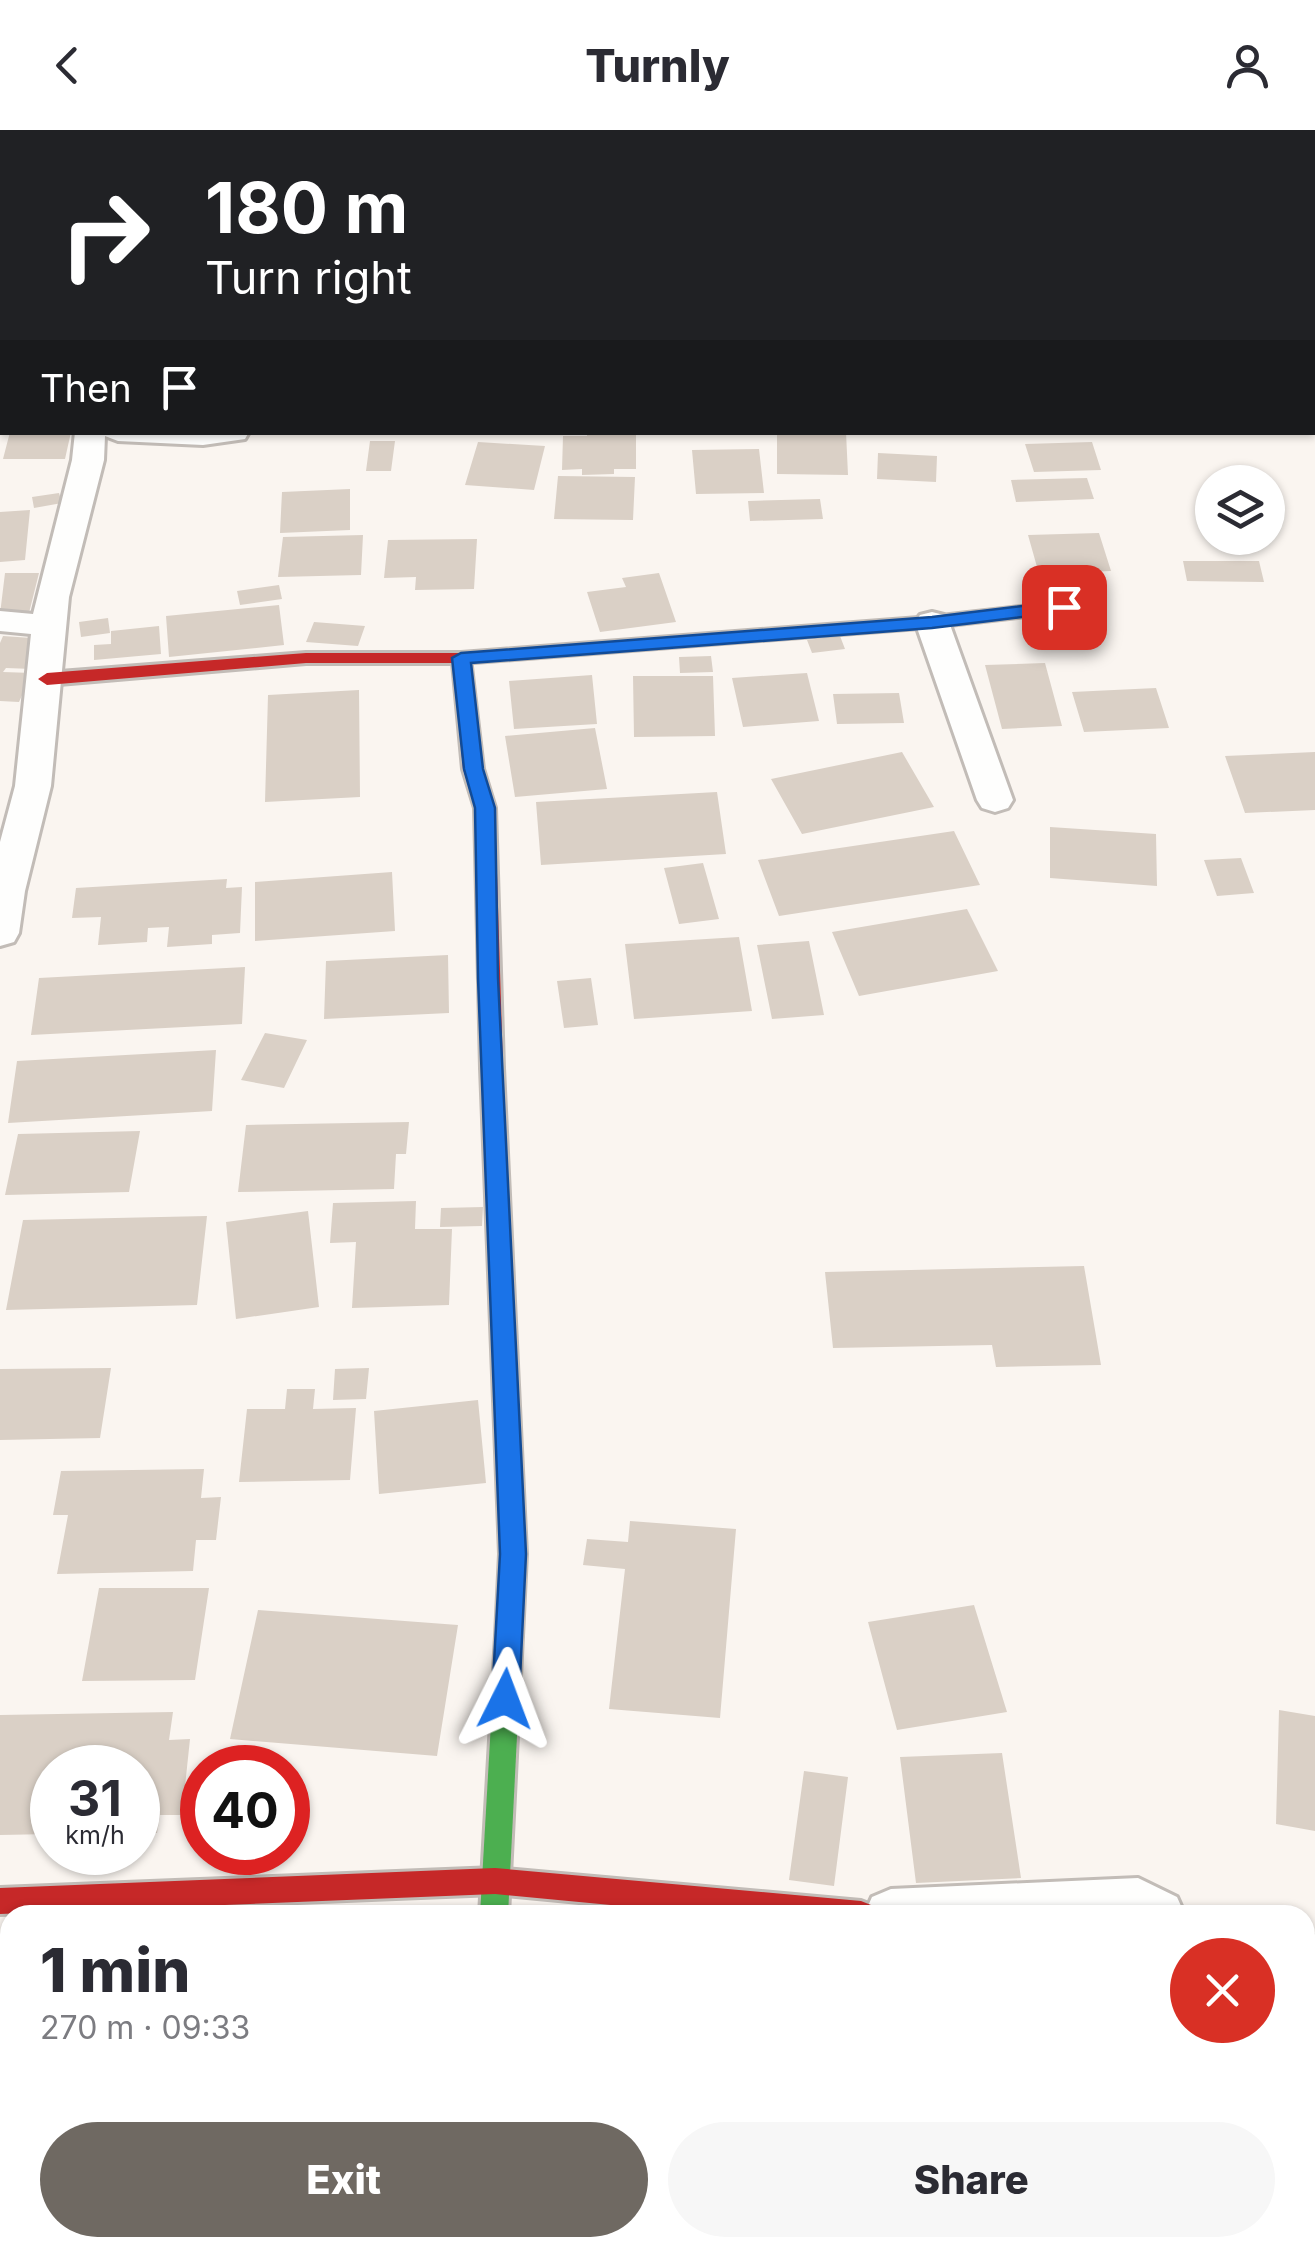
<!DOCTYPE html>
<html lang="en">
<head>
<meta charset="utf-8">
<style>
	body { margin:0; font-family:Inter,sans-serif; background:#f7f7f7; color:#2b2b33; height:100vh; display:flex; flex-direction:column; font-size:38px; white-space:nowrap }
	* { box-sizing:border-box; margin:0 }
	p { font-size:32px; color:#7c7c81 }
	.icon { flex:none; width:55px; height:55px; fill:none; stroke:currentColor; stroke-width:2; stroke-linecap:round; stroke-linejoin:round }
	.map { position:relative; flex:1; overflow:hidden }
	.side { position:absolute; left:0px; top:1775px; width:1315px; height:352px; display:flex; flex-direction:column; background:#fff; border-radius:30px 30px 0 0; box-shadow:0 2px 8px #0004 }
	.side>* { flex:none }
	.banner { position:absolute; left:0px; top:0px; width:1315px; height:305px; box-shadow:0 2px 8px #0004; background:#202124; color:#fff; overflow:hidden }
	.controls { position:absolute; left:1195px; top:335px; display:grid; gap:20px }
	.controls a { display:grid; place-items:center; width:90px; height:90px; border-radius:50%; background:#fff; box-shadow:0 2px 8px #0004; font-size:50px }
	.speed { position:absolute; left:30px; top:1615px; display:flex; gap:20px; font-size:50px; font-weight:700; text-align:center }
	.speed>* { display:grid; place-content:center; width:130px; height:130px; border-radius:50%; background:#fff; box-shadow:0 2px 8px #0004; line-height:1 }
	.speed small { font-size:25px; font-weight:400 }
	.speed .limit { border:15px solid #d22; background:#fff; color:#111 }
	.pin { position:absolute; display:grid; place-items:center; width:85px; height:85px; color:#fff; margin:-42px; border-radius:20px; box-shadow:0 5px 15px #0006 }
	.me { position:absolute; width:110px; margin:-55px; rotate:3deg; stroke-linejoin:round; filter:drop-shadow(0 0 8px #0008) }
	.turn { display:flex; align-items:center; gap:35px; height:210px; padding:0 40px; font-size:45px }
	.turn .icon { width:130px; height:130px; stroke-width:2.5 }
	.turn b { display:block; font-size:70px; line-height:85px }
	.then { display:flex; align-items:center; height:95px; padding:0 40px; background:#0003; gap:20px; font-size:38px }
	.round { display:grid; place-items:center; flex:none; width:105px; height:105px; border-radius:52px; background:#f7f7f7 }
	.head { display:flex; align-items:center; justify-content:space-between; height:170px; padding:0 40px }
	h1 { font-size:60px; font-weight:800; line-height:75px }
	.action { display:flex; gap:20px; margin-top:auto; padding:20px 40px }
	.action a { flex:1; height:115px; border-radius:60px; background:#6f6962; color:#fff; font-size:40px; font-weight:800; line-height:115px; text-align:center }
	.action a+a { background:#f7f7f7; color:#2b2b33 }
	header { display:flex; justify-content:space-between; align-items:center; height:130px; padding:0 40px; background:#fff; font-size:45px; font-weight:800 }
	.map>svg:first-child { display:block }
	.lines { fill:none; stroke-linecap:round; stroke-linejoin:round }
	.stream { fill:#d7caea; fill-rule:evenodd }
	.building { fill:#dad0c6 }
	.lane-casing { stroke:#c2bcb7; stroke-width:28 }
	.street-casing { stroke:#c2bcb7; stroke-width:6 }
	.fast-casing { stroke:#c2bcb7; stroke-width:6 }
	.slow-casing { stroke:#c2bcb7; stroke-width:6 }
	.jam-casing { stroke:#c2bcb7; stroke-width:6 }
	.lane { stroke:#fefefd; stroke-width:22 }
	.street { fill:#fefefd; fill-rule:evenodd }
	.fast { fill:#4caf50; fill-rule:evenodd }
	.slow { fill:#ffc107; fill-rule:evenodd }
	.jam { fill:#c62828; fill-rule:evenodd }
	.route { fill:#1a73e8; stroke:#114b97; stroke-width:2.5 }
</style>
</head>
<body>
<header><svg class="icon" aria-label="back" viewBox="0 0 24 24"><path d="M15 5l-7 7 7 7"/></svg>Turnly<svg class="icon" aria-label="person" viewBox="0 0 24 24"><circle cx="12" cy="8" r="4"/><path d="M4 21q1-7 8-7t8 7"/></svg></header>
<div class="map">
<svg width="1315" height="2127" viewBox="0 0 1315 2127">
	<rect width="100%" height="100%" fill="#faf5f0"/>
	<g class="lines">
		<path class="stream" d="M 549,0 L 570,0 L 571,2 L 551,2 Z
			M 1312,191 L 1315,191 L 1315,199 L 1312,198 Z"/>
	</g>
	<path class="building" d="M 10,302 L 71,302 L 65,329 L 3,329 Z
		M 587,302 L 636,305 L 636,339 L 614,339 L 614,344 L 582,345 L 582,339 L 562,340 L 563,306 L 587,306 Z
		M 777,302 L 846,302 L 848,345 L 777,344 Z
		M 370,311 L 395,311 L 391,341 L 366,341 Z
		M 478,312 L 545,316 L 534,360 L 465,355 Z
		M 1092,312 L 1101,340 L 1034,342 L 1025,314 Z
		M 759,319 L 764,363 L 696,364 L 692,320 Z
		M 878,323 L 937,326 L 936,352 L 877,349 Z
		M 558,346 L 635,347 L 633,390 L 554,389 Z
		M 1087,348 L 1094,369 L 1016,372 L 1011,350 Z
		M 350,359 L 350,400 L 280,403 L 282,362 Z
		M 59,363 L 62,373 L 34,378 L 32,367 Z
		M 820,369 L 823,389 L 750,391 L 748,371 Z
		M 30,380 L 25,430 L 0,432 L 0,382 Z
		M 1099,403 L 1111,441 L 1039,444 L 1028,405 Z
		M 363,405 L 361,445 L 278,447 L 283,407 Z
		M 477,409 L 474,459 L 415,460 L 416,447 L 384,448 L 388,410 Z
		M 1183,431 L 1259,431 L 1264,452 L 1187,451 Z
		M 5,443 L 39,443 L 29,483 L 0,484 Z
		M 659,443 L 676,492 L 600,502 L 587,462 L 626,457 L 622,448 Z
		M 279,455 L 282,469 L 240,475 L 237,461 Z
		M 279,475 L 284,515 L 169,527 L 166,486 Z
		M 108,488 L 110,503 L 81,507 L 79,492 Z
		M 314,492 L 365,496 L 358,516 L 306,512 Z
		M 159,496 L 161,524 L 94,530 L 94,515 L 111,514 L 111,501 Z
		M 3,506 L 46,509 L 32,539 L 6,538 L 3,542 L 32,543 L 19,572 L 0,571 L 0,513 Z
		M 840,506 L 845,519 L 812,523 L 807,510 Z
		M 711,526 L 713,542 L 680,543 L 679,527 Z
		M 1045,533 L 1062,596 L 1002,599 L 985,535 Z
		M 807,543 L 819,591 L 743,597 L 732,548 Z
		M 592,545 L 597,594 L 514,599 L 509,551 Z
		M 633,546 L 713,546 L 715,606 L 634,607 Z
		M 1156,558 L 1169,598 L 1084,602 L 1072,562 Z
		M 359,560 L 360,667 L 265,672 L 268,565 Z
		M 899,563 L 904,593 L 837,594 L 833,564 Z
		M 595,598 L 607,659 L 515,667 L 505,606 Z
		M 902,622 L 934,677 L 802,704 L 771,649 Z
		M 1315,622 L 1315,680 L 1245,683 L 1225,626 Z
		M 717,662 L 726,724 L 541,735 L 536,672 Z
		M 1050,697 L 1156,704 L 1157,756 L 1050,748 Z
		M 954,701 L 980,755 L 779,786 L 758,730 Z
		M 1241,728 L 1254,763 L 1217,766 L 1204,730 Z
		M 703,733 L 719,789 L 679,794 L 664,738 Z
		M 392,742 L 395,801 L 255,811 L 255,752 Z
		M 227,749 L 226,758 L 242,757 L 240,803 L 212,805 L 212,814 L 167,817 L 169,797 L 148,798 L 147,812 L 98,815 L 101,787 L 72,788 L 76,758 Z
		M 967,779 L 998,841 L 859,866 L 832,802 Z
		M 739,807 L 752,881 L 634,889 L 625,814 Z
		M 809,811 L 824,885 L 772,889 L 757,815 Z
		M 448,825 L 449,883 L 324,889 L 326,831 Z
		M 245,837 L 242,894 L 31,905 L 39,848 Z
		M 591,848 L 598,895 L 564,898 L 557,851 Z
		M 265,903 L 307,910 L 284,958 L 241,950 Z
		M 216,920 L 212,981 L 8,993 L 17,931 Z
		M 409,992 L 406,1024 L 396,1024 L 394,1059 L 238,1062 L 246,995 Z
		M 140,1001 L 129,1062 L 5,1065 L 18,1004 Z
		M 416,1071 L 415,1099 L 452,1099 L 449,1175 L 352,1178 L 356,1112 L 330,1113 L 333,1073 Z
		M 483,1077 L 482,1096 L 440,1097 L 441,1078 Z
		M 308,1081 L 319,1177 L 236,1189 L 226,1092 Z
		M 207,1086 L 197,1175 L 6,1180 L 23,1090 Z
		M 1084,1136 L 1101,1235 L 996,1237 L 992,1215 L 833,1218 L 825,1142 Z
		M 111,1238 L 100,1308 L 0,1310 L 0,1239 Z
		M 369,1238 L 366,1269 L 333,1270 L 335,1239 Z
		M 287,1259 L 315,1259 L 313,1279 L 356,1278 L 350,1350 L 239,1352 L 247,1279 L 285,1279 Z
		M 478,1270 L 486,1353 L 379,1364 L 374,1281 Z
		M 204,1339 L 201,1368 L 221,1367 L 216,1410 L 196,1410 L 193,1441 L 57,1444 L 68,1385 L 53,1385 L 61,1341 Z
		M 630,1391 L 736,1399 L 720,1588 L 609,1579 L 625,1439 L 583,1435 L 587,1409 L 628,1412 Z
		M 99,1458 L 209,1458 L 195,1550 L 82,1551 Z
		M 974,1475 L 1007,1582 L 897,1600 L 868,1492 Z
		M 258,1480 L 458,1495 L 437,1626 L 230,1609 Z
		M 1279,1580 L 1315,1586 L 1315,1701 L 1276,1694 Z
		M 173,1582 L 169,1610 L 190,1609 L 182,1685 L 160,1685 L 157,1703 L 138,1703 L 138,1638 L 52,1638 L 52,1704 L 0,1705 L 0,1585 Z
		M 1002,1623 L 1021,1748 L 916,1753 L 900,1627 Z
		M 804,1641 L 848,1647 L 834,1756 L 789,1750 Z
		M 1305,1803 L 1315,1803 L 1315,1920 L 1305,1920 Z
		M 10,2105 L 10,2118 L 68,2118 L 68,2127 L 0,2127 L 0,2106 Z
		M 142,2118 L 274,2118 L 295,2122 L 294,2127 L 139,2127 Z
		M 523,2118 L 586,2118 L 585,2127 L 521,2127 Z
		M 720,2118 L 851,2118 L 850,2127 L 719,2127 Z"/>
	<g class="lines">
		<defs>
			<path id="lane" d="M 1116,2 L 1117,0"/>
			<path id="street" d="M 127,0 L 153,0 L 153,2 L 127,2 Z
				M 0,257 L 2,257 L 2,275 L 0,275 Z
				M 75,302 L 249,302 L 245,309 L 203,315 L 118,311 L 105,306 L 104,330 L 69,467 L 51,656 L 25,761 L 19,803 L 14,812 L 0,816 L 0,712 L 15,656 L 31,504 L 0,501 L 0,481 L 33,484 L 72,330 Z
				M 932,482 L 944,485 L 949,492 L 1013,670 L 1008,678 L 995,682 L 982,678 L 977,670 L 915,492 L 920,485 Z
				M 1138,1748 L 1177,1767 L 1185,1785 L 864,1785 L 872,1767 L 891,1759 Z
				M 444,2118 L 502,2118 L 501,2127 L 443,2127 Z
				M 1184,2118 L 1242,2118 L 1243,2127 L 1185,2127 Z"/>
			<path id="fast" d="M 509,1495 L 518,1498 L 522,1506 L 508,1785 L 480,1785 L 496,1506 L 500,1498 Z"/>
			<path id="slow" d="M 1064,472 L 1070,473 L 1070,481 L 932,497 L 461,533 L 452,528 L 461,523 L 932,487 Z
				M 492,930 L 503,938 L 526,1424 L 522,1506 L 518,1514 L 509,1517 L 500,1514 L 496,1506 L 500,1424 L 481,938 Z"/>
			<path id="jam" d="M 306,523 L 461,523 L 470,528 L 483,639 L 495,678 L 503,938 L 500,943 L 484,943 L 481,938 L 475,678 L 463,639 L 453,533 L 306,533 L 47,555 L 38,549 L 47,543 Z
				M 495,1738 L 861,1771 L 871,1775 L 875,1785 L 716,1785 L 495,1764 L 0,1784 L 0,1758 Z"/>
		</defs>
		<use href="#lane" class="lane-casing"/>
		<use href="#street" class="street-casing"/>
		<use href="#fast" class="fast-casing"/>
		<use href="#slow" class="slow-casing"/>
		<use href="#jam" class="jam-casing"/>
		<use href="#lane" class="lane"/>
		<use href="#street" class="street"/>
		<use href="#fast" class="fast"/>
		<use href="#slow" class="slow"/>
		<use href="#jam" class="jam"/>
	</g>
	<path class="route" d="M 1064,471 L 1072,477 L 1070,481 L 932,498 L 471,533 L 483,639 L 495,678 L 498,848 L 526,1424 L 519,1569 L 515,1578 L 505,1581 L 496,1578 L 492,1569 L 500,1424 L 478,848 L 475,678 L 464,639 L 452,528 L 461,523 L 932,487 Z"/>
</svg>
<div class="controls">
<a><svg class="icon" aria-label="layers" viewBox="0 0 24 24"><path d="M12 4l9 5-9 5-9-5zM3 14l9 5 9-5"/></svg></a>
</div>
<div class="speed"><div>31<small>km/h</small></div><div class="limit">40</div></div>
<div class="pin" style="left:1064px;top:477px;background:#d93025"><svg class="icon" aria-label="arrive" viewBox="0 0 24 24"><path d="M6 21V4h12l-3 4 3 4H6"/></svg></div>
<svg class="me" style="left:505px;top:1569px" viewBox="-20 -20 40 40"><path d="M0-17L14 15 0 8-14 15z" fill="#1a73e8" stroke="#fff" stroke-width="4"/></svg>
<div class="banner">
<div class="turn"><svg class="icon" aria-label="right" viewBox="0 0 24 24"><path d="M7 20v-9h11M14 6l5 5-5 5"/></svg><div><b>180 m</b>Turn right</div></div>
<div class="then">Then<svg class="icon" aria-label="arrive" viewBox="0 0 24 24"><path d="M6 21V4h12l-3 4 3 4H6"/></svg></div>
</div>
<section class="side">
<div class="head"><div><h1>1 min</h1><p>270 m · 09:33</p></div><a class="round" style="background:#d93025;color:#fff"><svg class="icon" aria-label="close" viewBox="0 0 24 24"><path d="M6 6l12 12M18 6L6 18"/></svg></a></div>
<div class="action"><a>Exit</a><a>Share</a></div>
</section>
</div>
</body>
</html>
